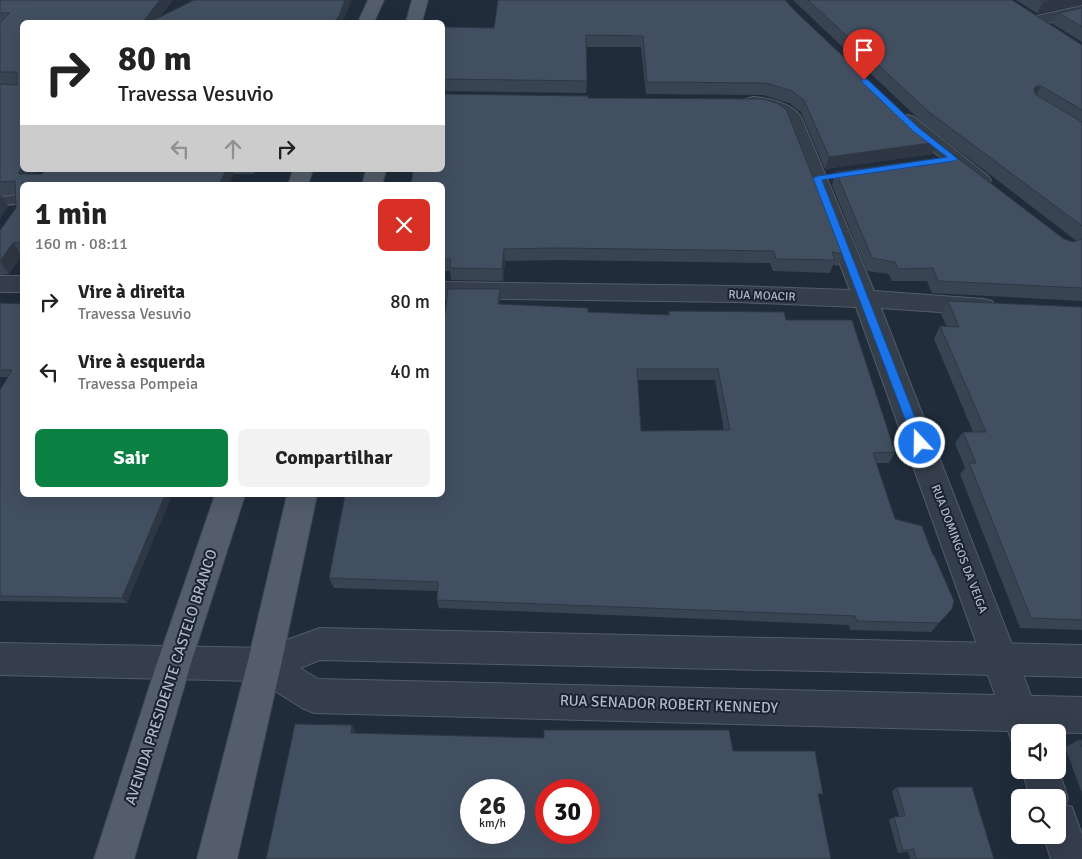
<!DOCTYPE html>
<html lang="pt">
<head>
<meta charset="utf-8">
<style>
	body { margin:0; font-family:Signika,sans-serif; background:#f2f2f2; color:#222; height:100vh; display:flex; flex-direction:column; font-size:19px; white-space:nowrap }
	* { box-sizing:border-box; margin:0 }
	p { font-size:16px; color:#767676 }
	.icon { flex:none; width:28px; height:28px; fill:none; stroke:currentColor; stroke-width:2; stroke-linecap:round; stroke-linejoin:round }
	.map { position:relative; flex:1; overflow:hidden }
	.details { position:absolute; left:20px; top:182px; width:425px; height:315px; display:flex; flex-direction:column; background:#fff; border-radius:8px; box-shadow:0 5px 20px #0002 }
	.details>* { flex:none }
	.top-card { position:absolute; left:20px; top:20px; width:425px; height:152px; border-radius:8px; box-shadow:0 5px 20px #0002; background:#fff; color:#222; overflow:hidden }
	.fabs { position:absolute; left:1011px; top:724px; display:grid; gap:10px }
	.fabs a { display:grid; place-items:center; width:55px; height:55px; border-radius:8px; background:#fff; box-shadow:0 5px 20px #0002; font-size:25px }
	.speed { position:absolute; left:460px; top:779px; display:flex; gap:10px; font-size:25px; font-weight:700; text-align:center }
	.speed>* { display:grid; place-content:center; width:65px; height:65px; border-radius:50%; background:#fff; box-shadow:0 5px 20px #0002; line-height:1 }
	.speed small { font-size:12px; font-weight:400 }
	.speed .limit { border:8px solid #d22; background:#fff; color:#111 }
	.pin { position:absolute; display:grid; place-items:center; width:42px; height:42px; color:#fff; margin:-51px -21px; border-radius:50% 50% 50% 0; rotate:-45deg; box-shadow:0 0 5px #0007 }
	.pin .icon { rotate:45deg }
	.me { position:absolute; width:55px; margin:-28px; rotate:339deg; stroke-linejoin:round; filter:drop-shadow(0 0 4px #0008) }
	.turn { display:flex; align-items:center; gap:18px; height:105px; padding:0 15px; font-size:22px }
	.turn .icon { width:65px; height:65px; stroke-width:2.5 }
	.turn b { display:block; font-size:35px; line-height:42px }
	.lanes { display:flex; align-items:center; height:48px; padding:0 15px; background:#0003; justify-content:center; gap:25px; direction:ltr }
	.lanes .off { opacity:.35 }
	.round { display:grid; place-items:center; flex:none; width:52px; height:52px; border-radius:8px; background:#f2f2f2 }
	.overview { display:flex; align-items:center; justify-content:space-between; height:85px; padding:0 15px }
	h1 { font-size:30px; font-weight:700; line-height:38px }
	.primary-button { display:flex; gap:10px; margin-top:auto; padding:10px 15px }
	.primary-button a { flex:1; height:58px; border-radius:8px; background:#0b8043; color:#fff; font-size:20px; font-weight:700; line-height:58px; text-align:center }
	.primary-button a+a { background:#f2f2f2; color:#222 }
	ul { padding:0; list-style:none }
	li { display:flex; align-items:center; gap:15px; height:70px; padding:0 15px }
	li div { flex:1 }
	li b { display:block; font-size:19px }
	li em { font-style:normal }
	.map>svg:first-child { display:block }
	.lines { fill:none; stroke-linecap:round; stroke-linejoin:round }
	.service-casing { stroke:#535c69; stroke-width:3 }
	.minor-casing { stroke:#535c69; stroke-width:2 }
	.tertiary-casing { stroke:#535c69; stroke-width:2 }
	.primary-casing { stroke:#3e4754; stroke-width:2 }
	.service { fill:#353e4b; fill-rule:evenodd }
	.minor { fill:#353e4b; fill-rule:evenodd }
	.tertiary { fill:#353e4b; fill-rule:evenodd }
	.primary { fill:#535d6b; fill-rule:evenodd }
	.wall { fill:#394453; fill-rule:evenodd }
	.shaded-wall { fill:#2e3743 }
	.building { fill:#424f60; stroke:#2e3743; fill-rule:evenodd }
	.route { fill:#1a73e8; stroke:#114b97 }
	.labels { text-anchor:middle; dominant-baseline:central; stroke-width:4; stroke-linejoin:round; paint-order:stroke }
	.street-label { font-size:12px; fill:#b0b9c7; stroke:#1a2330 }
	.near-street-label { font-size:15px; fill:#b0b9c7; stroke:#1a2330 }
</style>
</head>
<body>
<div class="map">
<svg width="1082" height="859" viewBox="0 0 1082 859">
	<rect width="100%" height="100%" fill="#212c3b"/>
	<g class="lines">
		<defs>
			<path id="service" d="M 22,195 L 22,203 L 0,205 L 0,197 Z"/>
			<path id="minor" d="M 1082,6 L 1082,16 L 1033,26 L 1027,24 L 1025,21 L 1027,18 Z
				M 753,97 C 769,98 792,103 801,117 L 874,291 L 983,299 L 992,301 L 995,307 L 992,313 L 983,315 L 881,308 L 1018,660 L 1044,732 L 1020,732 L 1020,747 L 1013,745 L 856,307 L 737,302 L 442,298 L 442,282 L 737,286 L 850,290 L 784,120 L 767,111 L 746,107 L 744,103 L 746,99 Z
				M 907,115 L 914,117 L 988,176 L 991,180 L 988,184 L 981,186 L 974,184 L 900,125 L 898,121 L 900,117 Z
				M 0,276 L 22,276 L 22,292 L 0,292 Z
				M 1058,768 L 1068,798 L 1065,805 L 1072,807 L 1082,835 L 1082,859 L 1051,859 L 1043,835 L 1058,835 L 1058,798 L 1030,798 L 1022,770 L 1058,770 Z"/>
			<path id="tertiary" d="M 320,628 L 1082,645 L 1082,677 L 320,660 L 300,668 L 318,679 L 1082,697 L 1082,733 L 314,713 L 302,708 L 259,681 L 0,675 L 0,643 L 264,648 Z"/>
			<path id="primary" d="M 368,0 L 384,0 L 374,22 L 358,22 Z
				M 412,0 L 428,0 L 422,22 L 406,22 Z
				M 293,170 L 313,170 L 308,185 L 288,185 Z
				M 366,170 L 386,170 L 382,185 L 362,185 Z
				M 215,495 L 245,495 L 191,663 L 134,859 L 94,859 L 157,663 Z
				M 287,495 L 317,495 L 281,665 L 237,859 L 197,859 L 247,665 Z"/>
		</defs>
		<use href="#service" class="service-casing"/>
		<use href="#minor" class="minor-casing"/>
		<use href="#tertiary" class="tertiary-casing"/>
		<use href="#primary" class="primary-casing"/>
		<use href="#service" class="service"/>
		<use href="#minor" class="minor"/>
		<use href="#tertiary" class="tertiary"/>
		<use href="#primary" class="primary"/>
	</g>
	<path class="wall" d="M 0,0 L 173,0 L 160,17 L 343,22 L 22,22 L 22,170 L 38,170 L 34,174 L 42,174 L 45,170 L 256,170 L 254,174 L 234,174 L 22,185 L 22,255 L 9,274 L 0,275 L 0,230 L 1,229 L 16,208 L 16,194 L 1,196 L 8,206 L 0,218 L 0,84 L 17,85 L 17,84 L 0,84 Z
		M 793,0 L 1012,0 L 1082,45 L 1082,301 L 932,293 L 927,281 L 892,281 L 889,274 L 867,271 L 832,185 L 836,172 L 1064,239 L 1073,242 L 1076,241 L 1074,239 L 924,124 Z
		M 1016,0 L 1082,0 L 1082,5 L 1037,13 Z
		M 1082,8 L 1082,42 L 1053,24 L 1059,13 Z
		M 796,12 L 932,154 L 825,169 L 801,112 L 789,103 L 763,95 L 646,94 L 641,47 L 586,47 L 587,81 L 586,93 L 442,91 L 442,27 L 494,28 Z
		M 588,98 L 843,254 L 838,266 L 833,265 L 830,273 L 773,271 L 770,263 L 558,260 L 505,261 L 503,281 L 451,280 L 450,271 L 442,271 L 442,185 Z
		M 500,289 L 500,304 L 588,312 L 668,315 L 669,311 L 786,320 L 895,452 L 889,463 L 876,463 L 895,519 L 952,609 L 931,632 L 850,630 L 849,625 L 439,608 L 437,600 L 437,591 L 334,588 L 329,578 L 445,314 ZM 638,380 L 715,380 L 724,430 L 641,431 Z
		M 948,301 L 1082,307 L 1082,630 L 1020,628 L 960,474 L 965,468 L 955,443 L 963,432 L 973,432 L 934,339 L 940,326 L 947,327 L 941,314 Z
		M 0,303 L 22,304 L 22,495 L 172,495 L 127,603 L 0,601 L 0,390 L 8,377 L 0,377 Z
		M 1079,740 L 1082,740 L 1082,793 L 1065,747 Z
		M 897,787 L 994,859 L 910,859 L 908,852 L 898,853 L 889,820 L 894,817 L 899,817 L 892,791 Z"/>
	<path class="shaded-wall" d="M 160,0 L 173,0 L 156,22 L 143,22 Z
		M 345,0 L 352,0 L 343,22 L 334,22 Z
		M 1053,0 L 1082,0 L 1082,5 L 1037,13 L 1043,2 Z
		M 1036,86 L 1041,86 L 1035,97 L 1034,89 Z
		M 938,142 L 932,154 L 825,169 L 829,157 Z
		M 22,167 L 22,170 L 38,170 L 26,184 L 19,174 L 19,171 Z
		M 226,170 L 233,170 L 234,174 L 229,185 L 219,185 Z
		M 0,194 L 8,206 L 0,218 Z
		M 13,243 L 22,255 L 9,274 L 0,261 Z
		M 504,249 L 505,261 L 503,281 L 502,269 Z
		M 500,289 L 500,301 L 499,315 L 498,304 Z
		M 165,495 L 172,495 L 127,603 L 122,598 Z
		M 352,725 L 357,733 L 351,733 Z"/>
	<path class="building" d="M 0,0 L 160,0 L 143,22 L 22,22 L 22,167 L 19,171 L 19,174 L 42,174 L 45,170 L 226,170 L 219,185 L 22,185 L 22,242 L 13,243 L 0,261 L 0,230 L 1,229 L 16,208 L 15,181 L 0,182 L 0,84 L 17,85 L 17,72 L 0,72 L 0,23 L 10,13 L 0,13 Z
		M 194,0 L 345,0 L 339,16 L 334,22 L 150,22 Z
		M 498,0 L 785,0 L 796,12 L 913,122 L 938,142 L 829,157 L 804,100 L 792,91 L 766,83 L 647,82 L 643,36 L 586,35 L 587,81 L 442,79 L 442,27 L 494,28 Z
		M 808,0 L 1012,0 L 1082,45 L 1082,110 L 1041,86 L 1036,86 L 1034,89 L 1035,94 L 1082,122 L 1082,226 L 929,112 Z
		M 1040,0 L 1053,0 L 1043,2 Z
		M 1082,8 L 1082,27 L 1059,13 Z
		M 442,94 L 588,96 L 588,98 L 764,99 L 776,103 L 786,109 L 843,254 L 832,252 L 835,260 L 776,259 L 774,251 L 558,248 L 504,249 L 502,269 L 450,268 L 451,259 L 442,259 L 442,185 L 411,185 L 413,170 L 442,170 Z
		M 955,156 L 1064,239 L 1073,242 L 1082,239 L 1082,288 L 938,281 L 933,268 L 898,269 L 895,262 L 872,258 L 836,172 Z
		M 448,289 L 500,289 L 498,304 L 588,308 L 588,312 L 669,315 L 669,311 L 784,312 L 786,320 L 852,320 L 895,452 L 873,453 L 895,519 L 922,526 L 933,555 L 934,555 L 954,601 L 952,609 L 939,623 L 857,621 L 855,616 L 437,600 L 438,582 L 329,578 L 345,495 L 442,495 L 442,314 L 445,314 ZM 637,369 L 718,369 L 730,430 L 641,431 Z
		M 948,301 L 1082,307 L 1082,620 L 1031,618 L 969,463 L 976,463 L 963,432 L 986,432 L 940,326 L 959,327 Z
		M 0,303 L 22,304 L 22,495 L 165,495 L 122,598 L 0,596 L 0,390 L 12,370 L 0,370 Z
		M 295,724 L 352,725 L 351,733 L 544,738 L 544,730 L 729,730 L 733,751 L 815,751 L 823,794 L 818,794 L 831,859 L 266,859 ZM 471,790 L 514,790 L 514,832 L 471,832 ZM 546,790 L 589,790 L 589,832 L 546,832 Z
		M 1079,740 L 1082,740 L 1082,747 Z
		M 897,787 L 972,787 L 994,859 L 916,859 L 914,849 L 903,851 L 894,817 L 905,816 Z"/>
	<path class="route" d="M 862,79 L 867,79 L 919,128 L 958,159 L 954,161 L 822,180 L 925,443 L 920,448 L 914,443 L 813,178 L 818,176 L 947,157 L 913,131 L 862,82 Z"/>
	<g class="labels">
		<g class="street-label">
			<text transform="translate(762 296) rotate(2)">RUA MOACIR</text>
			<text transform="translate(959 549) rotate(69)">RUA DOMINGOS DA VEIGA</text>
		</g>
		<g class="near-street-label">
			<text transform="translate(171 677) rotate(-72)">AVENIDA PRESIDENTE CASTELO BRANCO</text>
			<text transform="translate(669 704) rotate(2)">RUA SENADOR ROBERT KENNEDY</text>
		</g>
	</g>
</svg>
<div class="fabs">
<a><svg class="icon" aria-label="sound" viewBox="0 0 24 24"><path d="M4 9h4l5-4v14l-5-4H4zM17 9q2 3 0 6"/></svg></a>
<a><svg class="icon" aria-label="search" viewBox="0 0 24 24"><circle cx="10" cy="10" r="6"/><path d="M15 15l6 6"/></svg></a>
</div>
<div class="speed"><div>26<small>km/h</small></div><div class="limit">30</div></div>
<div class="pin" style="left:864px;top:80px;background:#d93025"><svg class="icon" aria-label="arrive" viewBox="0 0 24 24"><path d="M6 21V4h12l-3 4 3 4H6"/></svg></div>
<svg class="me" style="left:920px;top:443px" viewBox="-20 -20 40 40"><circle r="17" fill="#1a73e8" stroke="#fff" stroke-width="3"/><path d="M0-11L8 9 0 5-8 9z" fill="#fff"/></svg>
<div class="top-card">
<div class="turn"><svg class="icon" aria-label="right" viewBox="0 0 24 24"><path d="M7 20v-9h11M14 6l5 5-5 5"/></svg><div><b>80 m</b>Travessa Vesuvio</div></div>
<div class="lanes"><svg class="icon off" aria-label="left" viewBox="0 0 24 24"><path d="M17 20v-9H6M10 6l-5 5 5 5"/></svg><svg class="icon off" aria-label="ahead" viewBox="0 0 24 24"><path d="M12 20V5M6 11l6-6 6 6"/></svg><svg class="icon" aria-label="right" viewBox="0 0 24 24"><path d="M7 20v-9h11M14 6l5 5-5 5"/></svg></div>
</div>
<section class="details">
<div class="overview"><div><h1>1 min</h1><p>160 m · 08:11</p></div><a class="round" style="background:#d93025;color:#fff"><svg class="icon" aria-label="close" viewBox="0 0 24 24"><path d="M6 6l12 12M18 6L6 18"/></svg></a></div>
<ul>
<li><svg class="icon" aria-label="right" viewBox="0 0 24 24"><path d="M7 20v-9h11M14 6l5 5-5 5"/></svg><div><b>Vire à direita</b><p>Travessa Vesuvio</p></div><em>80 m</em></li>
<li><svg class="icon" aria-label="left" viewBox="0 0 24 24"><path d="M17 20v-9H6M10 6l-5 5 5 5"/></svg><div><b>Vire à esquerda</b><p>Travessa Pompeia</p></div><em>40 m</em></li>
</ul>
<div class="primary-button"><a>Sair</a><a>Compartilhar</a></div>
</section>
</div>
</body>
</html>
